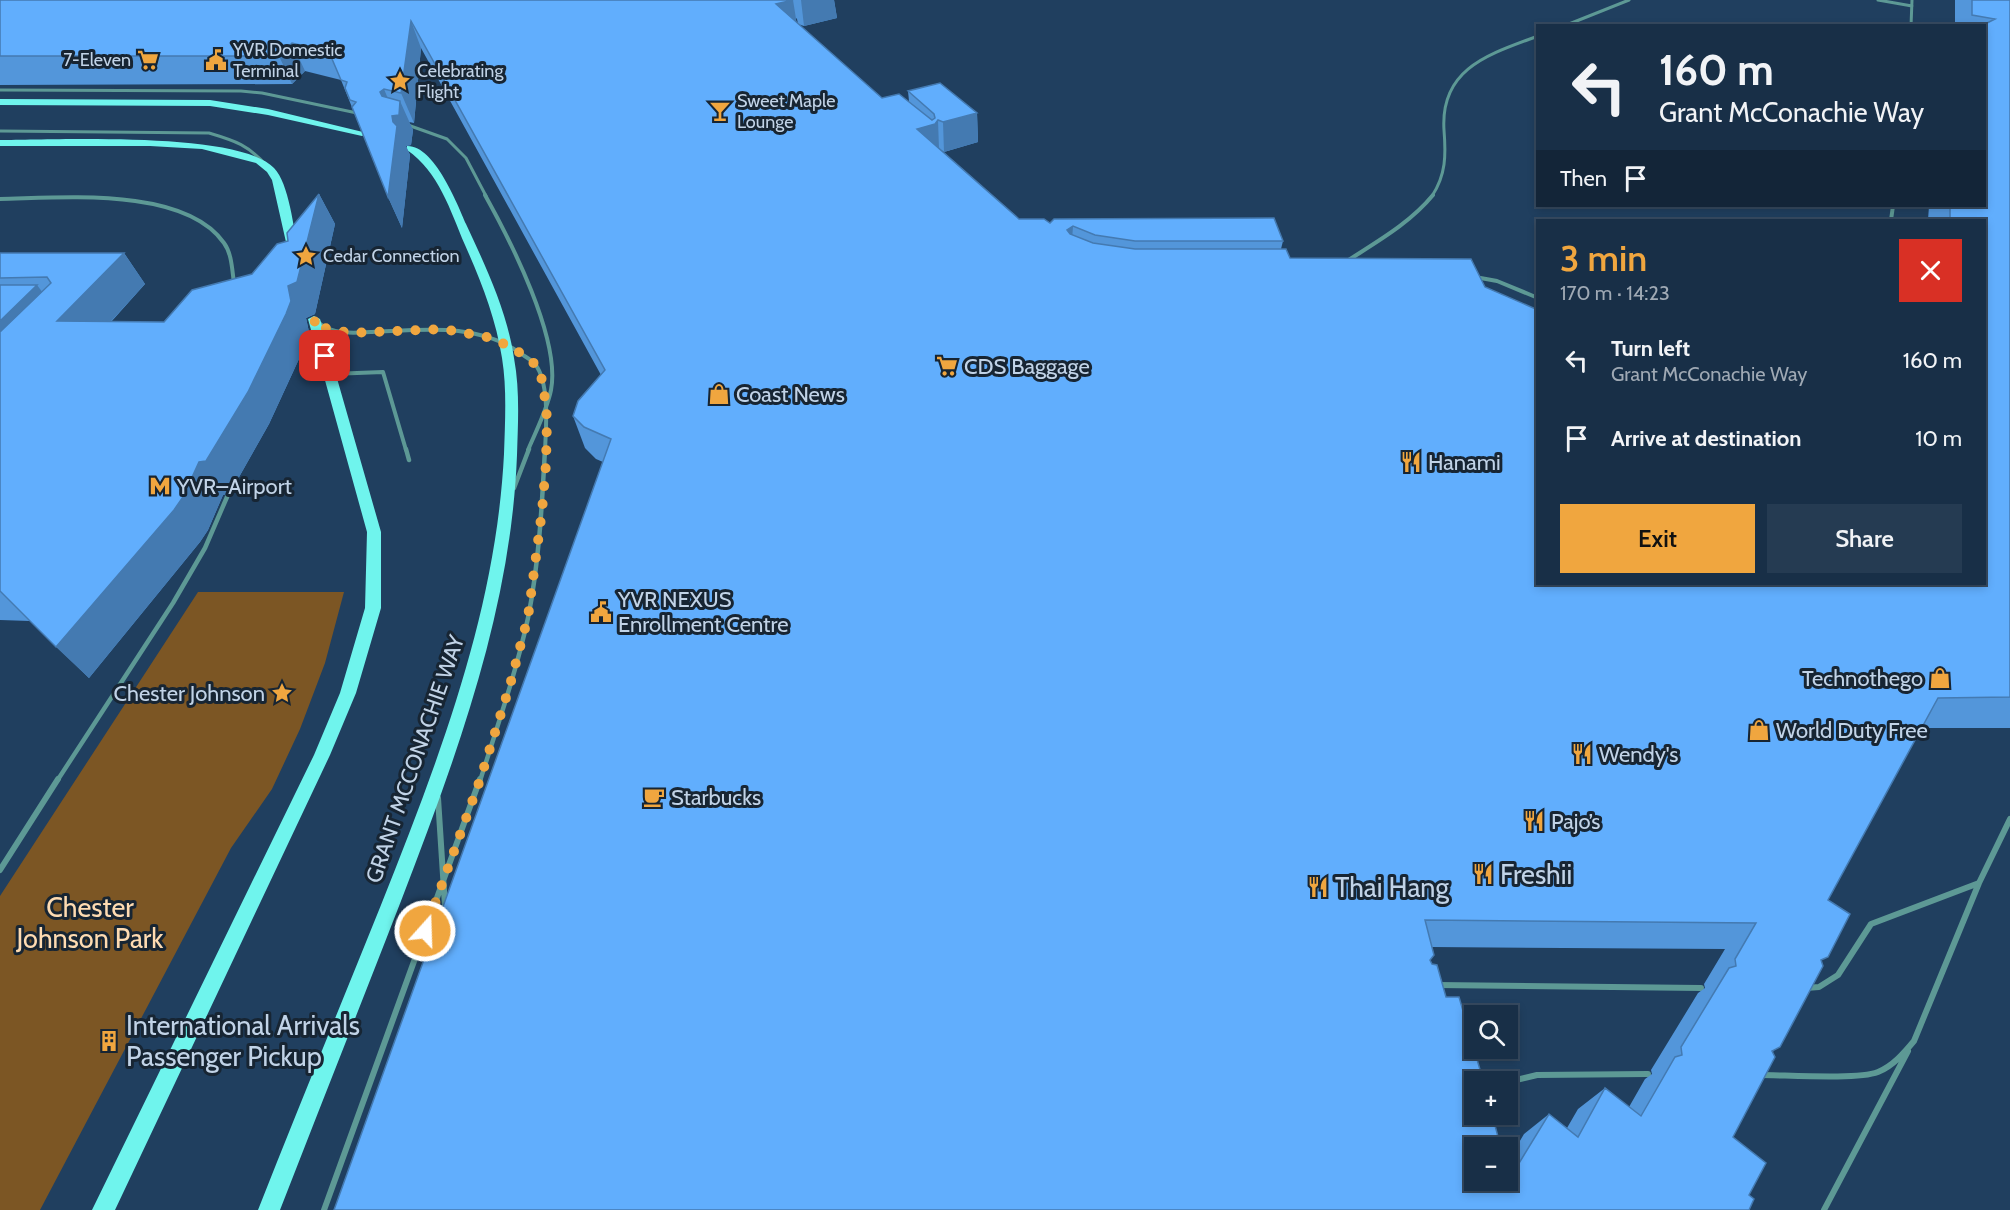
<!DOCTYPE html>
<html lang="en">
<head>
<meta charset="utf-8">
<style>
	body { margin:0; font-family:Cabin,sans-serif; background:#253b52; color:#f1f3f6; height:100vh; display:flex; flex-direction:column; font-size:22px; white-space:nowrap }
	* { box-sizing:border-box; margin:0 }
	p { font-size:20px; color:#9fa9b4 }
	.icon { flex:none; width:33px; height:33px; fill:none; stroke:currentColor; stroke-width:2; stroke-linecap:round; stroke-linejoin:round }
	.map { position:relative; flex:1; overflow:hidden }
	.panel { position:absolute; left:1536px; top:219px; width:450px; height:366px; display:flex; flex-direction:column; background:#182f47; border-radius:0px; box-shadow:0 3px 9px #0003,0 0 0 2px #364a60 }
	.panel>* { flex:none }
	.guide { position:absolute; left:1536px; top:24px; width:450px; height:183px; border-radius:0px; box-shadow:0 3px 9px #0003,0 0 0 2px #364a60; background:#182f47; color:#f1f3f6; overflow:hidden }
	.tools { position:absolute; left:1464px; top:1005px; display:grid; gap:12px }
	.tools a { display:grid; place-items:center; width:54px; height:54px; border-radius:0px; background:#182f47; box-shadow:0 3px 9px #0003,0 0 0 2px #364a60; font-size:30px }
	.pin { position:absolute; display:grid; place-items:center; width:51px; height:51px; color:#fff; margin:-26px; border-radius:12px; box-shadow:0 3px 9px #0006 }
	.me { position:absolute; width:66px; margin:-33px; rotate:20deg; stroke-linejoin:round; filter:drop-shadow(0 0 4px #0008) }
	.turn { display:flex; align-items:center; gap:21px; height:126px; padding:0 24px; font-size:27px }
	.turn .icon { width:78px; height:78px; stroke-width:2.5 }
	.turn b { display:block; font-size:42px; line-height:51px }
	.then { display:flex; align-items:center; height:57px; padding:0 24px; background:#0003; gap:12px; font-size:22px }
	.round { display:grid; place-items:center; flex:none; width:63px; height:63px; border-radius:0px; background:#253b52 }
	.headline { display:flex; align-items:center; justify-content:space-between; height:102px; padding:0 24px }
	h1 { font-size:36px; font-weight:600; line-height:45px; color:#f0a63f }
	.cta { display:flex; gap:12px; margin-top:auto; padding:12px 24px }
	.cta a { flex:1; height:69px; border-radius:0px; background:#f0a63f; color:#111; font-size:24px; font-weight:600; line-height:69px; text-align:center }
	.cta a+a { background:#253b52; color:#f1f3f6 }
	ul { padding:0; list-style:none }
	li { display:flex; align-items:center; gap:18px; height:78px; padding:0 24px }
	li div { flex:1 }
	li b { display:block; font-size:22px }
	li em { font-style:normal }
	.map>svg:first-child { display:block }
	.green { fill:#7c5624 }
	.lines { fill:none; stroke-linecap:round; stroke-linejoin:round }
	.lane-far3 { stroke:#5d9995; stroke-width:3 }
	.lane-far2 { stroke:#5d9995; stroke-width:4 }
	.lane-far1 { stroke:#5d9995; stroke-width:4.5 }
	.lane { stroke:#5d9995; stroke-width:6 }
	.primary { fill:#6ff4ed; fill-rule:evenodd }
	.wall { fill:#5396da; fill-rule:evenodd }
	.shaded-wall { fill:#447ab1 }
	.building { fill:#61aefd; stroke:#447ab1; stroke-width:1.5; fill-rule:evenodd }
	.route { stroke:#f0a63f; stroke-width:10; stroke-dasharray:0 18 }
	.labels { text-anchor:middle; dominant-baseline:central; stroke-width:6; stroke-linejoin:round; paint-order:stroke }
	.far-poi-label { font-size:18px; fill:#c1d3e7; stroke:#172533; text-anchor:start }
	.poi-label { font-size:22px; fill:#c1d3e7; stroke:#172533; text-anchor:start }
	.street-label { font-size:22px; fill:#c1d3e7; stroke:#172533 }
	.near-poi-label { font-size:27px; fill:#c1d3e7; stroke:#172533; text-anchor:start }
	.near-park-label { font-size:27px; fill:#fedbb1; stroke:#172533 }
</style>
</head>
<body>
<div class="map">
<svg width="2010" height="1210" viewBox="0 0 2010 1210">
	<rect width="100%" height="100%" fill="#203f5f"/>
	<path class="green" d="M 198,592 L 344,592 L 325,663 L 300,729 L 272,789 L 231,848 L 40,1210 L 0,1210 L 0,896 Z"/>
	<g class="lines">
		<path class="lane-far3" d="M 1878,0 L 1912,6
			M 1564,26 L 1629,0
			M 1911,26 L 1912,0
			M 0,90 L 241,91 L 262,93 L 357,113
			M 405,124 L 447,139 L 466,158 L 486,196
			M 0,131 L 209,133 C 236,141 248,145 267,166
			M 1432,196 C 1446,175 1446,155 1444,130 C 1440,68 1490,54 1538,36"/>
		<path class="lane-far2" d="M 485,195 C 510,240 561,339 551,390 C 547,410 536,431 528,450
			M 0,199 C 61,198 184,186 224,243 C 232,254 232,270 234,283
			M 1891,220 L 1893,206
			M 1347,261 C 1378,241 1410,223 1433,195
			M 1475,277 L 1497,281 L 1538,298
			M 319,323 C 331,335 356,333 372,332 C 421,330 478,322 520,353 C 524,356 532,360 535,364 C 550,383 546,428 545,450
			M 331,374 L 383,372 L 406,450"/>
		<path class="lane-far1" d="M 406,449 L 409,460
			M 514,488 L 529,449
			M 57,781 L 173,603 L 205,548 L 227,497
			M 480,781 C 497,727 516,673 528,618 C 539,563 542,505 545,449"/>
		<path class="lane" d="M 438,798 L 445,906
			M 0,870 L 58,779
			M 1437,985 L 1701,988
			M 1806,988 L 1819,987 L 1838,975 L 1871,924 L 1979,883
			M 1760,1075 C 1786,1075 1857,1080 1878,1072 C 1893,1066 1904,1053 1914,1041 L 1979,883 L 2010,819
			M 1508,1082 L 1537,1075 L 1648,1074
			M 324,1210 L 480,779
			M 1824,1210 L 1908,1051"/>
		<path class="primary" d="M 0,99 L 210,100 L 268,109 L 367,133 L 362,136 L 268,115 L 210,106 L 0,105 Z
			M 0,140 C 54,140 240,131 274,168 C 289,183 294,230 298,251 L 293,254 L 288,251 L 272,180 L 267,172 L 256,163 L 202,149 L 150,146 L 0,146 Z
			M 407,146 C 434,145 457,203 466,224 C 486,267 507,311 514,358 C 520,390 518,423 517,455 C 511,612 456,757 401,901 C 361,1004 320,1107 280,1210 L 258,1210 C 298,1108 340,1007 381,905 C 439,759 496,612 504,454 C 505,422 507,389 502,358 C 496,319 481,281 465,245 C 450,210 439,172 407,150 Z
			M 314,316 L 320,319 L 381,532 L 381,608 L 356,693 L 330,755 L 115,1210 L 92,1210 L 314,755 L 340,693 L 365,608 L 367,532 L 308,319 Z"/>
	</g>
	<path class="wall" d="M 0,0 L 834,0 L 837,18 L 804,26 L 798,24 L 797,19 L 796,18 L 796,22 L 882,98 L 909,101 L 908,91 L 977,113 L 978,142 L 944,152 L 941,150 L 1019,219 L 1050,223 L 1283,241 L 1281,249 L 1290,258 L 1485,287 L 1984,584 L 1984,220 L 1928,220 L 1929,206 L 1984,206 L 1984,26 L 1955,26 L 1955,0 L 2010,0 L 2010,728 L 1921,728 L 1828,900 L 1821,962 L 1773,1052 L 1733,1137 L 1749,1195 L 334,1210 L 603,462 L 596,459 L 585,448 L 573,416 L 601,375 L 421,48 L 414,123 L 409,122 L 413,130 L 411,145 L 406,146 L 410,155 L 402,228 L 388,197 L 341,80 L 305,71 L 292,84 L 0,85 ZM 1432,947 L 1725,949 L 1704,984 L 1705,988 L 1698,993 L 1651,1070 L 1652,1074 L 1645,1079 L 1629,1107 L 1605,1088 L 1578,1109 L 1567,1128 L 1549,1114 L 1524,1134 L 1508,1161 L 1508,1180 L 1446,997 L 1430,961 Z
		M 319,194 L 335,224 L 315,314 L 306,318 L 309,332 L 305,346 L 269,424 L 230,493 L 223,495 L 208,530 L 200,542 L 89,678 L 30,621 L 0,620 L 0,253 L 124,253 L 145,284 L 111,322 L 164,322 L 252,274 L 288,241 Z"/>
	<path class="shaded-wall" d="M 793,0 L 797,25 L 776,4 Z
		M 801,0 L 834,0 L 837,18 L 804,26 Z
		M 411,21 L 421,48 L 414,123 L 401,93 Z
		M 292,43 L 305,71 L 292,84 L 279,56 Z
		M 384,89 L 395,116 L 400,101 L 413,130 L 411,145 L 406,146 L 410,155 L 402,228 L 388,197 L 380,92 Z
		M 977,113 L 978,142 L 944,152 L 943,122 Z
		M 938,120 L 939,149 L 917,129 Z
		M 319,194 L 335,224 L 315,314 L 306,318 L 309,332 L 305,346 L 269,424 L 230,493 L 223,495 L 208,530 L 200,542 L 89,678 L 56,647 L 199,462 L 288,286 Z
		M 1073,226 L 1071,257 L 1067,230 Z
		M 124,253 L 145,284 L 82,353 L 57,321 Z
		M 37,285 L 61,317 L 0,379 L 0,321 Z"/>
	<path class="building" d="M 0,0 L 793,0 L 776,4 L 882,98 L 899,94 L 932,120 L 935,118 L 934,114 L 908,91 L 940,83 L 977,113 L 943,122 L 938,120 L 935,124 L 917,129 L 1019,219 L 1044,219 L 1050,223 L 1054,219 L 1274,218 L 1283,241 L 1135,241 L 1095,235 L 1073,226 L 1067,230 L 1070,234 L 1093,243 L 1135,249 L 1286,249 L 1290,258 L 1471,259 L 1485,287 L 1538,310 L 1538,584 L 1984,584 L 1984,220 L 1950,220 L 1950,206 L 1984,206 L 1984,26 L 1981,26 L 1995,19 L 1972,15 L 1972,0 L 2010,0 L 2010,697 L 1938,698 L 1828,900 L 1850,914 L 1828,957 L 1821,960 L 1823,966 L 1780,1047 L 1772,1051 L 1775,1057 L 1733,1137 L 1766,1163 L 1749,1195 L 1754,1199 L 1749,1210 L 334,1210 L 611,439 L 584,427 L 573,416 L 578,401 L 605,370 L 411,21 L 401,93 L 384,89 L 380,92 L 382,96 L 400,101 L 399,115 L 392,116 L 393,122 L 397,126 L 388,197 L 352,107 L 356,102 L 350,100 L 345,88 L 347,82 L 341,80 L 329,52 L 292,43 L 279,56 L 0,56 ZM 1425,920 L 1756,923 L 1735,959 L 1736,966 L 1729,968 L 1681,1047 L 1682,1055 L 1675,1057 L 1641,1116 L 1605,1088 L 1578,1137 L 1549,1114 L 1510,1178 L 1508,1171 L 1508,1180 L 1474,1180 L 1474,1148 L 1501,1148 L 1492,1114 L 1474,1114 L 1474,1082 L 1482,1082 L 1483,1080 L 1459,997 L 1446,997 L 1437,965 L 1432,964 L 1430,960 L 1434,955 Z
		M 319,194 L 297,282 L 288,286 L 291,301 L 286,314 L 248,392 L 206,461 L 199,462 L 183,497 L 174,510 L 56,647 L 0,591 L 0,332 L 51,283 L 47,277 L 0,278 L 0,253 L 124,253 L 57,321 L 164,322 L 192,290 L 252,274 L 277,244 L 288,241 L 287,233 Z
		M 0,285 L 37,285 L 0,321 Z"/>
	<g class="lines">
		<path class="route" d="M 325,356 L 314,319 L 324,328 L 350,333 L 443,329 L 492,338 L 516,350 L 535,364 L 543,382 L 547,418 L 546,464 L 542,511 L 528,617 L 510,685 L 480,780 L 425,931"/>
	</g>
	<defs>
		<symbol id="supermarket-bare" viewBox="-9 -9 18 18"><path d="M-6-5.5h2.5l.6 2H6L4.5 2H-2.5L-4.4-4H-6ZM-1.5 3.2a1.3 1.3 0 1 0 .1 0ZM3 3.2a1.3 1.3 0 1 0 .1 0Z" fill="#f0a63f" stroke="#172533" stroke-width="2.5" paint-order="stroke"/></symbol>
		<symbol id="civic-bare" viewBox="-9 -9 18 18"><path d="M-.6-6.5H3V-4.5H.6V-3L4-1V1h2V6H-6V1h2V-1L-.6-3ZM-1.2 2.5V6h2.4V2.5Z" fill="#f0a63f" stroke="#172533" stroke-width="2.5" paint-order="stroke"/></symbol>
		<symbol id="sight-bare" viewBox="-9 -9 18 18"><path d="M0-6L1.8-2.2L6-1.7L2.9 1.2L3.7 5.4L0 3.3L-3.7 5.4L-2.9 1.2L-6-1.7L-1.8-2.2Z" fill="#f0a63f" stroke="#172533" stroke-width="2.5" paint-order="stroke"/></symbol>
		<symbol id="bar-bare" viewBox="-9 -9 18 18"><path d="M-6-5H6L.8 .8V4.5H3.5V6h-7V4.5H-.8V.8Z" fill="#f0a63f" stroke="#172533" stroke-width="2.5" paint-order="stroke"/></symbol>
		<symbol id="shop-bare" viewBox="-9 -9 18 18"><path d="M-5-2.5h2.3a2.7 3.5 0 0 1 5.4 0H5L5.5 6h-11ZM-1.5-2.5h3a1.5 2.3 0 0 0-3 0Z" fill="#f0a63f" stroke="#172533" stroke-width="2.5" paint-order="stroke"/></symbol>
		<symbol id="restaurant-bare" viewBox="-9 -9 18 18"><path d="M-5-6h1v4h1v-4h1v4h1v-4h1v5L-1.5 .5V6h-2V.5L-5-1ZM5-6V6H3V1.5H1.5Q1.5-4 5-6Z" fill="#f0a63f" stroke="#172533" stroke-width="2.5" paint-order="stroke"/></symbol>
		<symbol id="metro-bare" viewBox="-9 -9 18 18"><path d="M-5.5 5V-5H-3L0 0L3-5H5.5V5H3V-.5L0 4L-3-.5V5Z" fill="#f0a63f" stroke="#172533" stroke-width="2.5" paint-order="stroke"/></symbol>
		<symbol id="cafe-bare" viewBox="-9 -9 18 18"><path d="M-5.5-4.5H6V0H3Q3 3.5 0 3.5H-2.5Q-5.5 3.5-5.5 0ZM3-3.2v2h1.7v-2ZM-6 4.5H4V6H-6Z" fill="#f0a63f" stroke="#172533" stroke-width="2.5" paint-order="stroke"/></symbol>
		<symbol id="building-bare" viewBox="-9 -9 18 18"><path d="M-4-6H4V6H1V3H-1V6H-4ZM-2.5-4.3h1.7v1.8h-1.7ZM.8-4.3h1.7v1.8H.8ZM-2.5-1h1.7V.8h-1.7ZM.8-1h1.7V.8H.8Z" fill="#f0a63f" stroke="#172533" stroke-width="2.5" paint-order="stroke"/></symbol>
	</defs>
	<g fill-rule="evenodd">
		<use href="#supermarket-bare" x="133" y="45" width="30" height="30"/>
		<use href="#civic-bare" x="201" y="45" width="30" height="30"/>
		<use href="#sight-bare" x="385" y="66" width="30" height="30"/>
		<use href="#bar-bare" x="705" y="96" width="30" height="30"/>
		<use href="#sight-bare" x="291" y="241" width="30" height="30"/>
		<use href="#supermarket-bare" x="932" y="351" width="30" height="30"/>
		<use href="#shop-bare" x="704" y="379" width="30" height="30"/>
		<use href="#restaurant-bare" x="1396" y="447" width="30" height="30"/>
		<use href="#metro-bare" x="145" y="471" width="30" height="30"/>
		<use href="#civic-bare" x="586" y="597" width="30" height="30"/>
		<use href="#shop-bare" x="1925" y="663" width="30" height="30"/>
		<use href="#sight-bare" x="267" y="678" width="30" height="30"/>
		<use href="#shop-bare" x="1744" y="715" width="30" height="30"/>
		<use href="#restaurant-bare" x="1567" y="739" width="30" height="30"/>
		<use href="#cafe-bare" x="639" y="782" width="30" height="30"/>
		<use href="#restaurant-bare" x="1519" y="806" width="30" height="30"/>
		<use href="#restaurant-bare" x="1468" y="859" width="30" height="30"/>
		<use href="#restaurant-bare" x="1303" y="872" width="30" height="30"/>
		<use href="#building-bare" x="94" y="1026" width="30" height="30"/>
	</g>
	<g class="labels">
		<g class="far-poi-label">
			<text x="233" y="50">YVR Domestic<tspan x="233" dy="21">Terminal</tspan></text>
			<text x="131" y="60" text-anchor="end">7-Eleven</text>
			<text x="417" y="71">Celebrating<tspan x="417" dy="21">Flight</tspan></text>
			<text x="737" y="101">Sweet Maple<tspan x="737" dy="21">Lounge</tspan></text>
			<text x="323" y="256">Cedar Connection</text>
		</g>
		<g class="poi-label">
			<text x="964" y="366">CDS Baggage</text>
			<text x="736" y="394">Coast News</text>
			<text x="1428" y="462">Hanami</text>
			<text x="177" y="486">YVR–Airport</text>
			<text x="618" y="599">YVR NEXUS<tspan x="618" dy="25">Enrollment Centre</tspan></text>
			<text x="1923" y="678" text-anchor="end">Technothego</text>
			<text x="265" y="693" text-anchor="end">Chester Johnson</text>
			<text x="1776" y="730">World Duty Free</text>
			<text x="1599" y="754">Wendy's</text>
			<text x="671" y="797">Starbucks</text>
			<text x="1551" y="821">Pajo’s</text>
		</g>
		<g class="street-label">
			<text transform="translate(415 759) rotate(-71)">GRANT MCCONACHIE WAY</text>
		</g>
		<g class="near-poi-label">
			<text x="1500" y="874">Freshii</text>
			<text x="1335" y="887">Thai Hang</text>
			<text x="126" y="1025">International Arrivals<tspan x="126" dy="31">Passenger Pickup</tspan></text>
		</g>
		<g class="near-park-label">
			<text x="90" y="907">Chester<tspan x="90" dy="31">Johnson Park</tspan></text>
		</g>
	</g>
</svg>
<div class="tools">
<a><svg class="icon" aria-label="search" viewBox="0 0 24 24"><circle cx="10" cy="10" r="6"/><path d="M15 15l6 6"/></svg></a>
<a>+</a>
<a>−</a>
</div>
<div class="pin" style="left:325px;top:356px;background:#d93025"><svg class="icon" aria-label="arrive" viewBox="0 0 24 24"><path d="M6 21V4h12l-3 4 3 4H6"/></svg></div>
<svg class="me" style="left:425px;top:931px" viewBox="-20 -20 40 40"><circle r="17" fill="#f0a63f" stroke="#fff" stroke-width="3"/><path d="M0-11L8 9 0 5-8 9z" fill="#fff"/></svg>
<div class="guide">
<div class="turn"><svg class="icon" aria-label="left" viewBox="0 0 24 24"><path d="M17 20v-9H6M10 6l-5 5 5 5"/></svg><div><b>160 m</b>Grant McConachie Way</div></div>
<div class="then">Then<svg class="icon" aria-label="arrive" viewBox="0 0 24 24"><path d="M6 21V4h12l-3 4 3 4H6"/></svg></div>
</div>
<section class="panel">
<div class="headline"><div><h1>3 min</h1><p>170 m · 14:23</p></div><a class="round" style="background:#d93025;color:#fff"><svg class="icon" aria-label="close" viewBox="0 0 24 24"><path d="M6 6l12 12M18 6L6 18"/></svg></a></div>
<ul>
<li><svg class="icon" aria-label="left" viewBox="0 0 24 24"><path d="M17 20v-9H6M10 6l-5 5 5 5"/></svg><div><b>Turn left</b><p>Grant McConachie Way</p></div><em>160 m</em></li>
<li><svg class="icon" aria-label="arrive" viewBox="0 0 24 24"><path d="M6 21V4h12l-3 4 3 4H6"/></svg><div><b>Arrive at destination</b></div><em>10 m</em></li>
</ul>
<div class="cta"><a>Exit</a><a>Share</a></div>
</section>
</div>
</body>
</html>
